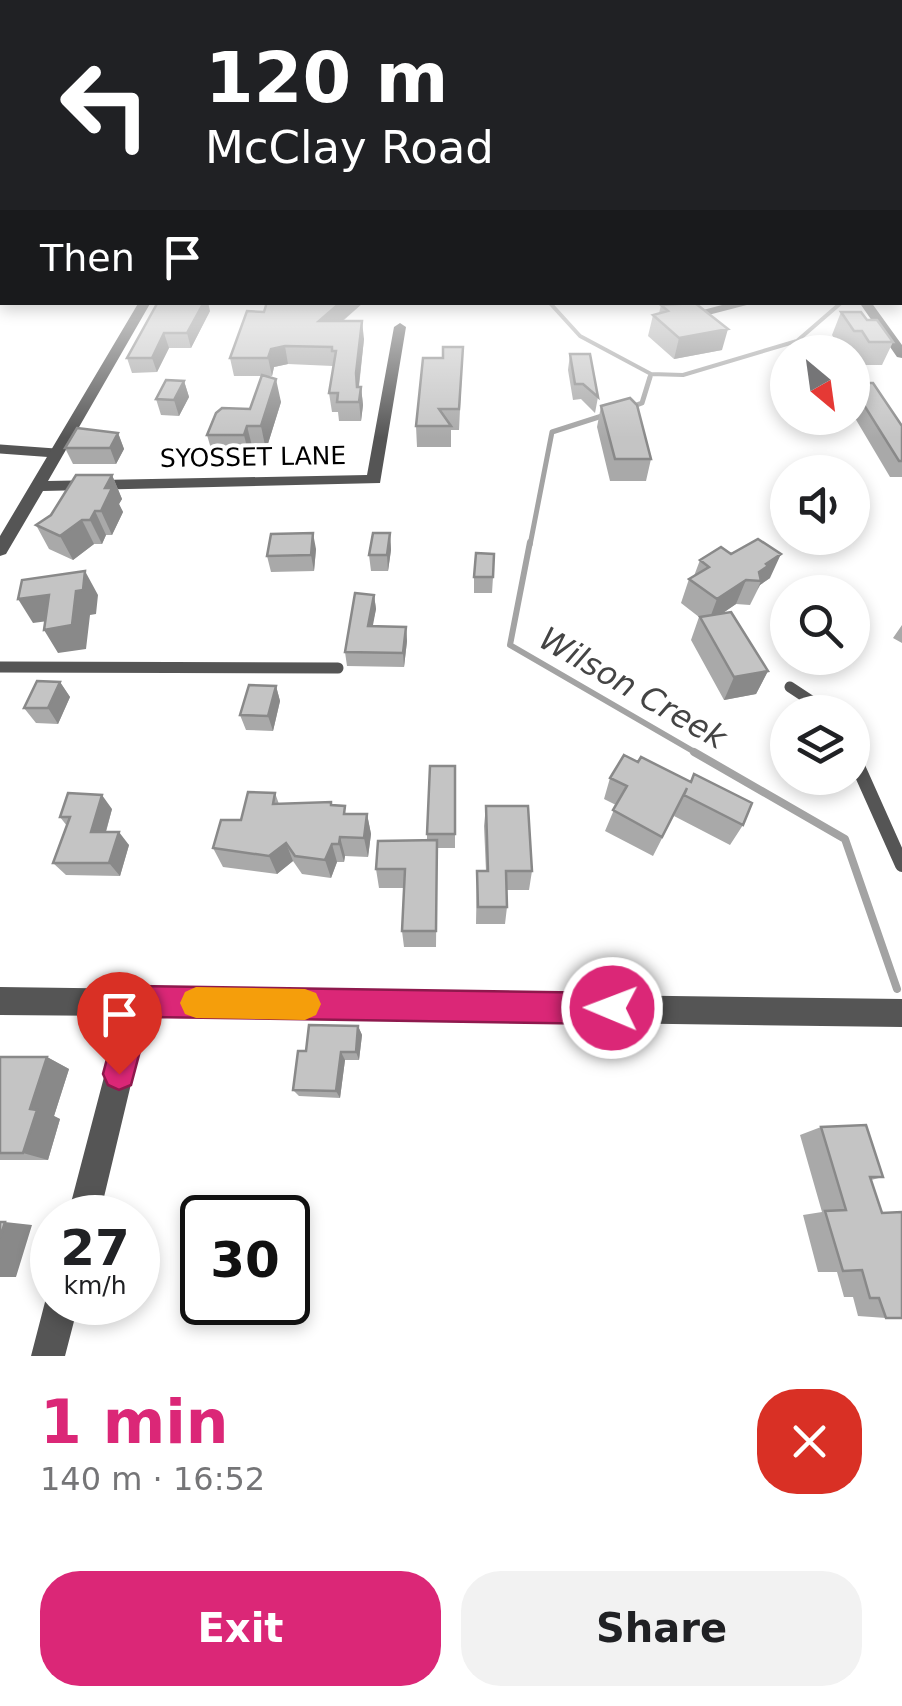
<!DOCTYPE html>
<html lang="en">
<head>
<meta charset="utf-8">
<style>
	body { margin:0; font-family:"DejaVu Sans",sans-serif; background:#f2f2f2; color:#202124; height:100vh; display:flex; flex-direction:column; font-size:38px; white-space:nowrap }
	* { box-sizing:border-box; margin:0 }
	p { font-size:32px; color:#757577 }
	.icon { flex:none; width:55px; height:55px; fill:none; stroke:currentColor; stroke-width:2; stroke-linecap:round; stroke-linejoin:round }
	.map { position:relative; height:1356px; overflow:hidden }
	.drawer { display:flex; flex-direction:column; background:#fff; flex:1 }
	.drawer>* { flex:none }
	.banner { position:absolute; left:0px; top:0px; width:902px; height:305px; box-shadow:0 5px 15px #0003; background:#202124; color:#fff; overflow:hidden }
	.needle { width:65px; rotate:151deg }
	.buttons { position:absolute; left:770px; top:335px; display:grid; gap:20px }
	.buttons a { display:grid; place-items:center; width:100px; height:100px; border-radius:50%; background:#fff; box-shadow:0 5px 15px #0003; font-size:50px }
	.speed { position:absolute; left:30px; top:1195px; display:flex; gap:20px; font-size:50px; font-weight:700; text-align:center }
	.speed>* { display:grid; place-content:center; width:130px; height:130px; border-radius:50%; background:#fff; box-shadow:0 5px 15px #0003; line-height:1 }
	.speed small { font-size:25px; font-weight:400 }
	.speed .limit { border:5px solid #111; border-radius:15px; background:#fff; color:#111 }
	.pin { position:absolute; display:grid; place-items:center; width:85px; height:85px; color:#fff; margin:-102px -42px; border-radius:50% 50% 50% 0; rotate:-45deg; box-shadow:0 0 10px #0007 }
	.pin .icon { rotate:45deg }
	.me { position:absolute; width:110px; margin:-55px; rotate:271deg; stroke-linejoin:round; filter:drop-shadow(0 0 8px #0008) }
	.turn { display:flex; align-items:center; gap:35px; height:210px; padding:0 40px; font-size:45px }
	.turn .icon { width:130px; height:130px; stroke-width:2.5 }
	.turn b { display:block; font-size:70px; line-height:85px }
	.then { display:flex; align-items:center; height:95px; padding:0 40px; background:#0003; gap:20px; font-size:38px }
	.round { display:grid; place-items:center; flex:none; width:105px; height:105px; border-radius:40px; background:#f2f2f2 }
	.head { display:flex; align-items:center; justify-content:space-between; height:170px; padding:0 40px }
	h1 { font-size:60px; font-weight:800; line-height:75px; color:#db2777 }
	.action { display:flex; gap:20px; margin-top:auto; padding:20px 40px }
	.action a { flex:1; height:115px; border-radius:40px; background:#db2777; color:#fff; font-size:40px; font-weight:800; line-height:115px; text-align:center }
	.action a+a { background:#f2f2f2; color:#202124 }
	.map>svg:first-child { display:block }
	.lines { fill:none; stroke-linecap:round; stroke-linejoin:round }
	.stream-far3 { stroke:#a3a3a3; stroke-width:4 }
	.stream-far2 { stroke:#a3a3a3; stroke-width:5 }
	.stream-far1 { stroke:#a3a3a3; stroke-width:6 }
	.stream { stroke:#a3a3a3; stroke-width:8 }
	.service-far3 { stroke:#555; stroke-width:6 }
	.service-far2 { stroke:#555; stroke-width:9 }
	.service-far1 { stroke:#555; stroke-width:11 }
	.service { stroke:#555; stroke-width:14 }
	.minor { fill:#555; fill-rule:evenodd }
	.wall { fill:#a9a9a9 }
	.shaded-wall { fill:#898989 }
	.building { fill:#c4c4c4; stroke:#898989; stroke-width:2.5 }
	.route { fill:#db2777; stroke:#8e194d; stroke-width:2.5 }
	.slow { fill:#f59e0b }
	.labels { text-anchor:middle; dominant-baseline:central; stroke-width:8; stroke-linejoin:round; paint-order:stroke }
	.far-street-label { font-size:25px; fill:#000; stroke:#fff }
	.water-label { font-size:32px; font-style:italic; fill:#444; stroke:#fff }
</style>
</head>
<body>
<div class="map">
<svg width="902" height="1356" viewBox="0 0 902 1356">
	<rect width="100%" height="100%" fill="#fff"/>
	<g class="lines">
		<path class="stream-far3" d="M 549,302 L 580,336 L 651,374 L 649,380
			M 651,374 L 683,375 L 797,341 L 842,302"/>
		<path class="stream-far2" d="M 631,407 L 642,403 L 650,377
			M 530,545 L 552,432 L 605,415"/>
		<path class="stream-far1" d="M 530,542 L 510,645 L 698,754"/>
		<path class="stream" d="M 694,752 L 845,839 L 897,989"/>
		<path class="service-far3" d="M 692,316 L 746,302"/>
		<path class="service-far2" d="M 0,449 L 55,453"/>
		<path class="service-far1" d="M 0,667 L 338,668
			M 790,687 L 828,712"/>
		<path class="service" d="M 852,753 L 902,865"/>
		<path class="minor" d="M 900,284 L 902,284 L 902,290 L 900,290 Z
			M 139,302 L 151,302 L 48,481 L 367,475 L 394,327 L 400,323 L 406,327 L 380,483 L 43,491 L 6,554 L 0,556 L 0,536 Z
			M 859,302 L 871,302 L 902,345 L 902,358 L 897,357 Z
			M 0,987 L 902,999 L 902,1027 L 147,1017 L 99,1218 L 67,1218 L 120,1016 L 0,1015 Z
			M 52,1289 L 52,1302 L 79,1302 L 65,1356 L 31,1356 L 45,1302 Z"/>
	</g>
	<path class="wall" d="M 158,302 L 210,311 L 191,348 L 169,348 L 157,372 L 132,373 L 127,358 Z
		M 267,302 L 364,302 L 343,321 L 364,339 L 359,387 L 361,387 L 363,405 L 361,421 L 339,421 L 338,412 L 332,412 L 329,393 L 333,366 L 288,364 L 274,367 L 272,376 L 268,376 L 281,402 L 266,450 L 253,450 L 250,459 L 214,459 L 207,435 L 250,409 L 261,376 L 234,376 L 230,358 L 264,312 Z
		M 666,302 L 697,302 L 695,303 L 722,350 L 674,359 L 648,336 L 653,315 L 659,313 L 661,305 L 668,305 Z
		M 841,312 L 867,320 L 893,342 L 882,365 L 859,365 L 852,352 L 843,352 L 832,335 Z
		M 463,347 L 459,430 L 451,430 L 451,447 L 417,447 L 416,426 L 443,358 Z
		M 570,354 L 598,397 L 595,413 L 581,399 L 573,400 L 568,370 Z
		M 184,381 L 189,397 L 179,416 L 161,415 L 156,399 Z
		M 852,383 L 902,426 L 902,477 L 890,477 L 852,413 Z
		M 601,406 L 651,459 L 646,481 L 610,481 L 597,427 Z
		M 118,433 L 124,449 L 116,464 L 73,464 L 65,448 Z
		M 112,475 L 122,499 L 119,504 L 123,512 L 112,535 L 106,535 L 102,544 L 94,544 L 73,560 L 49,549 L 36,525 Z
		M 390,533 L 391,550 L 388,571 L 371,571 L 369,555 Z
		M 316,549 L 314,571 L 271,572 L 267,556 Z
		M 700,560 L 770,578 L 760,585 L 750,605 L 736,604 L 723,613 L 768,671 L 756,694 L 724,700 L 691,640 L 699,617 L 681,603 L 689,579 L 694,576 Z
		M 474,577 L 493,577 L 492,593 L 474,593 Z
		M 374,595 L 376,609 L 372,626 L 406,627 L 407,641 L 404,667 L 347,666 L 345,652 Z
		M 902,625 L 902,643 L 893,638 Z
		M 60,682 L 70,697 L 58,724 L 36,723 L 24,708 Z
		M 276,686 L 280,701 L 273,731 L 246,730 L 240,715 Z
		M 624,755 L 743,825 L 730,845 L 674,816 L 675,813 L 653,856 L 605,831 L 616,805 L 604,799 L 610,778 Z
		M 455,766 L 455,848 L 437,848 L 436,947 L 404,947 L 402,931 L 404,888 L 379,888 L 376,869 L 427,840 L 427,834 Z
		M 275,793 L 279,804 L 332,805 L 347,814 L 367,814 L 371,834 L 368,857 L 345,856 L 344,862 L 337,862 L 331,878 L 302,874 L 293,861 L 277,874 L 223,867 L 213,848 L 241,820 Z
		M 486,806 L 532,871 L 529,890 L 507,890 L 507,907 L 505,924 L 476,924 L 477,871 L 486,871 L 484,826 Z
		M 112,809 L 106,832 L 129,845 L 120,876 L 66,875 L 53,863 L 67,826 L 60,817 Z
		M 358,1026 L 362,1035 L 359,1060 L 345,1060 L 340,1098 L 299,1096 L 293,1090 L 306,1051 Z
		M 0,1057 L 47,1057 L 69,1069 L 54,1116 L 60,1119 L 48,1160 L 0,1160 Z
		M 821,1127 L 883,1177 L 871,1180 L 886,1318 L 858,1316 L 853,1297 L 844,1297 L 837,1272 L 818,1272 L 803,1215 L 822,1212 L 800,1135 Z"/>
	<path class="shaded-wall" d="M 204,302 L 208,302 L 210,311 L 191,348 L 187,333 Z
		M 341,302 L 364,302 L 321,339 L 319,321 Z
		M 362,321 L 364,339 L 358,392 L 356,373 Z
		M 728,329 L 722,350 L 674,359 L 679,338 Z
		M 164,333 L 169,348 L 157,372 L 152,358 Z
		M 285,346 L 288,364 L 274,367 L 272,376 L 268,358 L 271,349 Z
		M 276,379 L 281,402 L 266,450 L 261,426 Z
		M 184,381 L 189,397 L 179,416 L 174,400 Z
		M 361,387 L 363,405 L 361,421 L 359,402 Z
		M 247,426 L 253,450 L 250,459 L 244,435 Z
		M 118,433 L 124,449 L 116,464 L 110,448 Z
		M 112,475 L 122,499 L 119,504 L 123,512 L 112,535 L 101,511 L 105,488 Z
		M 95,511 L 106,535 L 102,544 L 90,520 Z
		M 82,520 L 94,544 L 73,560 L 60,536 Z
		M 313,533 L 316,549 L 314,571 L 311,555 Z
		M 390,533 L 391,550 L 388,571 L 387,555 Z
		M 781,554 L 770,578 L 760,585 L 757,590 L 761,581 L 759,572 L 766,564 Z
		M 85,571 L 98,595 L 96,614 L 90,615 L 86,649 L 58,653 L 44,630 L 76,591 Z
		M 746,580 L 736,604 L 708,623 L 717,599 Z
		M 49,595 L 63,619 L 33,623 L 18,599 Z
		M 374,595 L 376,609 L 370,641 L 368,626 Z
		M 406,627 L 407,641 L 404,667 L 403,653 Z
		M 768,671 L 756,694 L 724,700 L 734,677 Z
		M 60,682 L 70,697 L 58,724 L 48,708 Z
		M 276,686 L 280,701 L 273,731 L 268,716 Z
		M 102,795 L 112,809 L 102,845 L 91,832 Z
		M 367,814 L 371,834 L 368,857 L 364,838 Z
		M 119,832 L 129,845 L 120,876 L 109,863 Z
		M 340,837 L 345,856 L 344,862 L 339,844 Z
		M 286,843 L 293,861 L 277,874 L 269,856 Z
		M 332,844 L 337,862 L 331,878 L 325,860 Z
		M 358,1026 L 362,1035 L 359,1060 L 356,1052 Z
		M 341,1052 L 345,1060 L 340,1098 L 336,1091 Z
		M 47,1057 L 69,1069 L 54,1116 L 60,1119 L 48,1160 L 23,1153 L 30,1109 Z
		M 5,1222 L 32,1225 L 16,1277 L 0,1277 L 0,1238 Z"/>
	<path class="building" d="M 158,302 L 204,302 L 187,333 L 164,333 L 152,358 L 127,358 Z
		M 267,302 L 341,302 L 319,321 L 362,321 L 356,373 L 357,387 L 361,387 L 359,402 L 337,402 L 338,393 L 329,393 L 336,351 L 332,351 L 332,347 L 285,346 L 271,349 L 268,358 L 230,358 L 247,311 L 264,312 Z
		M 695,303 L 728,329 L 679,338 L 653,315 L 668,311 L 661,305 Z
		M 841,312 L 861,312 L 867,320 L 877,320 L 893,342 L 869,342 L 862,331 L 854,331 Z
		M 443,347 L 463,347 L 459,409 L 439,409 L 451,426 L 416,426 L 423,358 L 443,358 Z
		M 570,354 L 590,354 L 598,397 L 583,384 L 575,384 Z
		M 262,375 L 276,379 L 261,426 L 247,426 L 244,435 L 207,435 L 216,413 L 222,408 L 250,409 Z
		M 166,380 L 184,381 L 174,400 L 156,399 Z
		M 852,383 L 873,383 L 902,426 L 902,461 L 899,461 L 852,386 Z
		M 630,398 L 637,405 L 651,459 L 615,459 L 601,406 Z
		M 77,428 L 118,433 L 110,448 L 65,448 Z
		M 76,475 L 112,475 L 105,488 L 112,488 L 101,511 L 95,511 L 90,520 L 82,520 L 60,536 L 36,525 L 51,515 Z
		M 313,533 L 311,555 L 267,556 L 271,534 Z
		M 373,533 L 390,533 L 387,555 L 369,555 Z
		M 758,539 L 781,554 L 766,564 L 768,566 L 759,572 L 761,581 L 746,580 L 717,599 L 689,579 L 709,567 L 700,560 L 721,547 L 731,554 Z
		M 476,553 L 494,554 L 493,577 L 474,577 Z
		M 85,571 L 83,590 L 76,591 L 72,625 L 44,630 L 49,595 L 18,599 L 22,580 Z
		M 355,593 L 374,595 L 368,626 L 406,627 L 403,653 L 345,652 Z
		M 731,612 L 768,671 L 734,677 L 700,617 Z
		M 37,681 L 60,682 L 48,708 L 24,708 Z
		M 249,685 L 276,686 L 268,716 L 240,715 Z
		M 624,755 L 638,762 L 641,757 L 691,782 L 694,774 L 752,803 L 743,825 L 684,795 L 687,788 L 662,837 L 613,810 L 627,786 L 610,778 Z
		M 430,766 L 455,766 L 455,834 L 427,834 Z
		M 248,792 L 275,793 L 273,804 L 331,802 L 331,805 L 345,806 L 344,814 L 367,814 L 364,838 L 340,837 L 339,844 L 332,844 L 325,860 L 295,856 L 286,843 L 269,856 L 213,848 L 221,820 L 241,820 Z
		M 68,793 L 102,795 L 91,832 L 119,832 L 109,863 L 53,863 L 70,817 L 60,817 Z
		M 486,806 L 528,806 L 532,871 L 506,871 L 507,907 L 478,907 L 477,871 L 488,871 Z
		M 437,840 L 436,931 L 402,931 L 405,869 L 376,869 L 378,841 Z
		M 309,1025 L 358,1026 L 356,1052 L 341,1052 L 336,1091 L 293,1090 L 298,1051 L 306,1051 Z
		M 0,1057 L 47,1057 L 30,1109 L 37,1110 L 23,1153 L 0,1153 Z
		M 866,1125 L 883,1177 L 870,1177 L 882,1213 L 902,1212 L 902,1318 L 886,1318 L 879,1298 L 870,1298 L 862,1270 L 843,1271 L 825,1211 L 846,1210 L 821,1127 Z
		M 0,1222 L 5,1222 L 0,1238 Z"/>
	<linearGradient id="sky" x2="0" y2="1"><stop stop-color="#8cadcc"/><stop offset="0.57" stop-color="#fff"/><stop offset="1" stop-color="#fff" stop-opacity="0"/></linearGradient>
	<rect width="902" height="438" fill="url(#sky)"/>
	<path class="route" d="M 137,986 L 612,993 L 623,998 L 628,1008 L 623,1019 L 612,1024 L 149,1017 L 131,1085 L 119,1090 L 108,1085 L 103,1074 L 122,1002 L 126,991 Z"/>
	<path class="slow" d="M 196,987 L 305,989 L 316,993 L 321,1004 L 316,1015 L 305,1020 L 196,1018 L 185,1014 L 180,1003 L 185,992 Z"/>
	<g class="labels">
		<g class="far-street-label">
			<text transform="translate(253 457) rotate(-1)">SYOSSET LANE</text>
		</g>
		<g class="water-label">
			<text transform="translate(633 688) rotate(30)">Wilson Creek</text>
		</g>
	</g>
</svg>
<div class="buttons">
<a><svg class="needle" viewBox="-14 -14 28 28"><path d="M0-13l5 13h-10z" fill="#e53935"/><path d="M0 13l5-13h-10z" fill="#757577"/></svg></a>
<a><svg class="icon" aria-label="sound" viewBox="0 0 24 24"><path d="M4 9h4l5-4v14l-5-4H4zM17 9q2 3 0 6"/></svg></a>
<a><svg class="icon" aria-label="search" viewBox="0 0 24 24"><circle cx="10" cy="10" r="6"/><path d="M15 15l6 6"/></svg></a>
<a><svg class="icon" aria-label="layers" viewBox="0 0 24 24"><path d="M12 4l9 5-9 5-9-5zM3 14l9 5 9-5"/></svg></a>
</div>
<div class="speed"><div>27<small>km/h</small></div><div class="limit">30</div></div>
<div class="pin" style="left:119px;top:1074px;background:#d93025"><svg class="icon" aria-label="arrive" viewBox="0 0 24 24"><path d="M6 21V4h12l-3 4 3 4H6"/></svg></div>
<svg class="me" style="left:612px;top:1008px" viewBox="-20 -20 40 40"><circle r="17" fill="#db2777" stroke="#fff" stroke-width="3"/><path d="M0-11L8 9 0 5-8 9z" fill="#fff"/></svg>
<div class="banner">
<div class="turn"><svg class="icon" aria-label="left" viewBox="0 0 24 24"><path d="M17 20v-9H6M10 6l-5 5 5 5"/></svg><div><b>120 m</b>McClay Road</div></div>
<div class="then">Then<svg class="icon" aria-label="arrive" viewBox="0 0 24 24"><path d="M6 21V4h12l-3 4 3 4H6"/></svg></div>
</div>
</div>
<section class="drawer">
<div class="head"><div><h1>1 min</h1><p>140 m · 16:52</p></div><a class="round" style="background:#d93025;color:#fff"><svg class="icon" aria-label="close" viewBox="0 0 24 24"><path d="M6 6l12 12M18 6L6 18"/></svg></a></div>
<div class="action"><a>Exit</a><a>Share</a></div>
</section>
</body>
</html>
